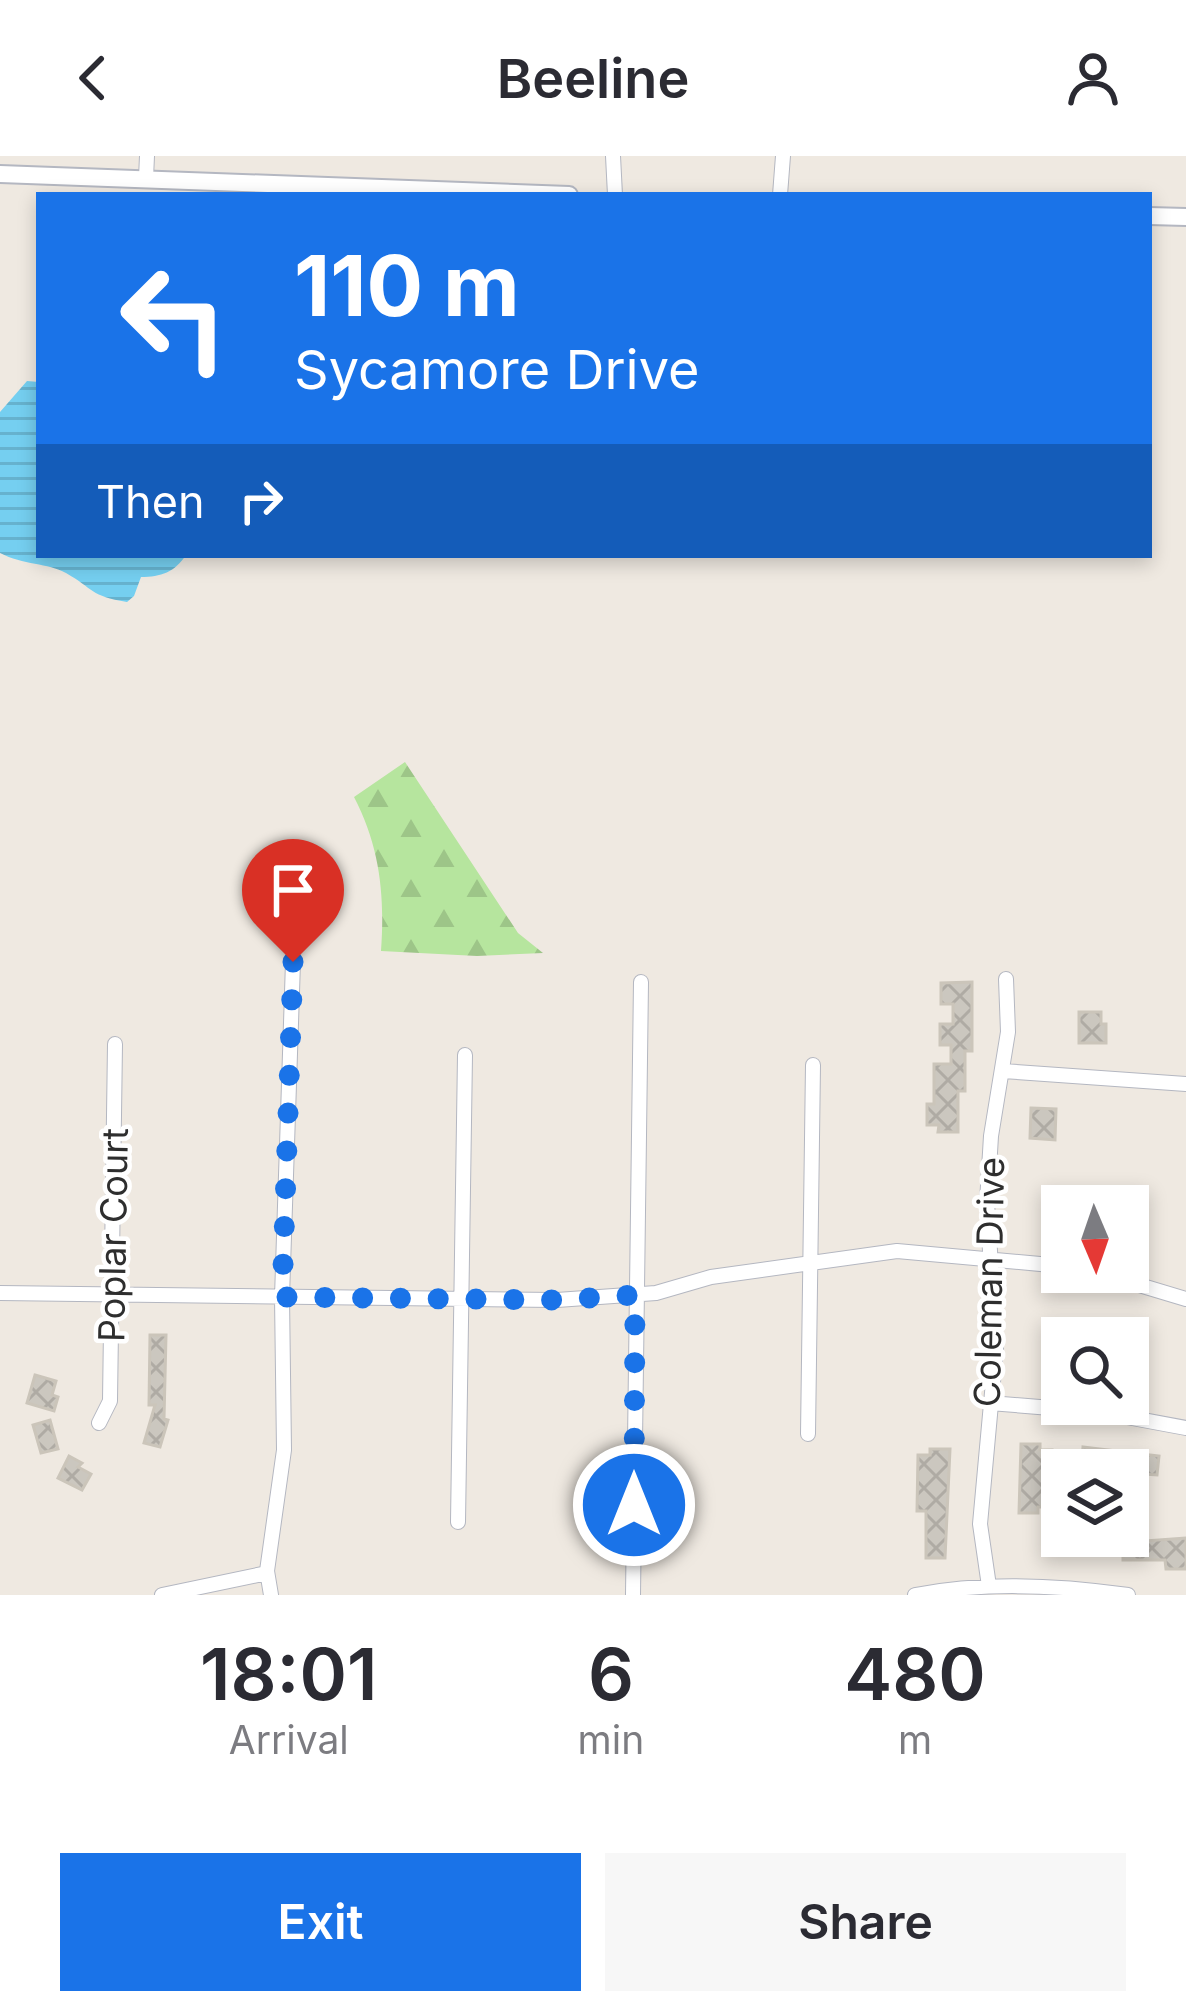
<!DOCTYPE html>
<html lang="en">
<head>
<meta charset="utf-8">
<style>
	body { margin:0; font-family:Inter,sans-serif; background:#f7f7f7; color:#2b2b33; height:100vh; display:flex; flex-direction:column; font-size:45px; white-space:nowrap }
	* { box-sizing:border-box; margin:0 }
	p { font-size:39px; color:#7c7c81 }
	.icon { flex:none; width:66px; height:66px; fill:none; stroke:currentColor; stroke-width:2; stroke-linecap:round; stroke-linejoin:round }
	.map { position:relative; height:1439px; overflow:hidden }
	.side { display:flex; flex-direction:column; background:#fff; flex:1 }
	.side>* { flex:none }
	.banner { position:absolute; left:36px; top:36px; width:1116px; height:366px; border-radius:0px; box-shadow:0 6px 18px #0003; background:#1a73e8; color:#fff; overflow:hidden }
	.needle { width:78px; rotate:178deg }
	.controls { position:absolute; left:1041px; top:1029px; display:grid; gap:24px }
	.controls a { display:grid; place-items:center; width:108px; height:108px; border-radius:0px; background:#fff; box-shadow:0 6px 18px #0003; font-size:60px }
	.pin { position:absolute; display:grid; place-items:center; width:102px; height:102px; color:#fff; margin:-123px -51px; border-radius:50% 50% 50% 0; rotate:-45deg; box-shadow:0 0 12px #0007 }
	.pin .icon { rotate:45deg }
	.me { position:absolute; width:132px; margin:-66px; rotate:0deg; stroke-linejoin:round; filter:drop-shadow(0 0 9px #0008) }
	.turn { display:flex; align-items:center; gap:42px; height:252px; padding:0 60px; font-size:54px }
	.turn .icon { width:156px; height:156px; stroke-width:2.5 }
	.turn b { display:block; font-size:84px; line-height:102px }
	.then { display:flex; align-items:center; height:114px; padding:0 60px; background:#0003; gap:24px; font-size:45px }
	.eta { display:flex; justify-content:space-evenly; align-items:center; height:204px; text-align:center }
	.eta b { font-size:72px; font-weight:600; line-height:84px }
	.action { display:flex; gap:24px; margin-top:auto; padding:24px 60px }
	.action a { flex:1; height:138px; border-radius:0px; background:#1a73e8; color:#fff; font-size:48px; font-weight:600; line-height:138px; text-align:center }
	.action a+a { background:#f7f7f7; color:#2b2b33 }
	header { display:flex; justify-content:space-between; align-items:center; height:156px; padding:0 60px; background:#fff; font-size:54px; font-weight:600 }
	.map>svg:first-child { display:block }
	.forest { fill:url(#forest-firs) }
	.water { fill:url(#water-rules) }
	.building { fill:url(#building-cross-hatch); stroke:#cbc5ba; stroke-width:3 }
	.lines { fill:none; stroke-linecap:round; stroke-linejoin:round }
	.minor-casing { stroke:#b4b7c1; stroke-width:16 }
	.tertiary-casing { stroke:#b4b7c1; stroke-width:20 }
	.minor { stroke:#fff; stroke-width:14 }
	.tertiary { stroke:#fff; stroke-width:16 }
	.route { stroke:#1a73e8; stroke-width:21; stroke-dasharray:0 37.8 }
	.labels { text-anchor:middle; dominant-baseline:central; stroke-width:9; stroke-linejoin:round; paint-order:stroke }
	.street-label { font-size:36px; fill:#2e2e2e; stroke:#fff }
</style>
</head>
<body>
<header><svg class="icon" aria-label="back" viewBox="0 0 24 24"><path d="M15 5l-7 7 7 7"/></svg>Beeline<svg class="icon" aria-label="person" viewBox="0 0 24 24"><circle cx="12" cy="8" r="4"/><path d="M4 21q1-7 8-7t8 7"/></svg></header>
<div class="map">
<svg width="1186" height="1439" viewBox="0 0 1186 1439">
	<defs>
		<pattern id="forest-firs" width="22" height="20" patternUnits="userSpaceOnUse" patternTransform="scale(3)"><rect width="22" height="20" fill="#b6e59e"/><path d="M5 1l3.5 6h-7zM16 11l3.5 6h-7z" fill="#9dc588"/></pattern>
		<pattern id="water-rules" width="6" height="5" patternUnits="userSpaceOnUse" patternTransform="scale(3)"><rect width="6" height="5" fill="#75cff0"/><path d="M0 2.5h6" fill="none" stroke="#66b2ce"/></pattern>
		<pattern id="building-cross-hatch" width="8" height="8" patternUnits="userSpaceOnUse" patternTransform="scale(3)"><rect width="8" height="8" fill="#cbc7bf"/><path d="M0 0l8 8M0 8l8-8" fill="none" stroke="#afaba4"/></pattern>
	</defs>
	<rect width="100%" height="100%" fill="#efe9e1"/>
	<path class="forest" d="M 405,606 L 518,777 L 543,797 L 477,800 L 381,795 C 385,739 380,691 354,641 Z"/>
	<path class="water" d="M 27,225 L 39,226 L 39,399 L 186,399 C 175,416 161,421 141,421 L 134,440 L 127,446 C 90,440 94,433 66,417 C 48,407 23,409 0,397 L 0,256 Z"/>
	<path class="building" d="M 972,826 L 972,895 L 965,895 L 965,935 L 958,935 L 958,976 L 938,976 L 939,969 L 927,969 L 927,948 L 934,948 L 934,908 L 951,908 L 951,889 L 940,889 L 940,868 L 953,868 L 953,848 L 941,848 L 941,827 Z
		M 1079,856 L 1101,856 L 1101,868 L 1106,868 L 1106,887 L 1079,887 Z
		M 1031,952 L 1056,953 L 1055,984 L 1030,982 Z
		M 150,1179 L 166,1179 L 164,1263 L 168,1264 L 160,1291 L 144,1287 L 155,1249 L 149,1249 Z
		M 35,1219 L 56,1225 L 52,1239 L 58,1241 L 54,1255 L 27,1247 Z
		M 50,1264 L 58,1293 L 41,1297 L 33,1269 Z
		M 1021,1288 L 1040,1288 L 1040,1294 L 1052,1294 L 1050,1351 L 1038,1351 L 1038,1357 L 1019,1357 Z
		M 1083,1291 L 1159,1300 L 1157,1319 L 1081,1314 Z
		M 930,1293 L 950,1293 L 945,1402 L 926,1402 L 926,1355 L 917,1355 L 918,1299 L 930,1299 Z
		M 69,1300 L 82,1307 L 78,1311 L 91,1318 L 82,1334 L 58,1322 Z
		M 1128,1373 L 1145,1373 L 1145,1385 L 1186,1382 L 1186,1413 L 1166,1413 L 1165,1404 L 1123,1404 L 1123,1399 L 1081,1399 L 1081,1380 L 1128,1380 Z"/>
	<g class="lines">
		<defs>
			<path id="minor" d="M 613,0 L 615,39
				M 146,22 L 147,0
				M 780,39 L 783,0
				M 1003,915 L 1186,928
				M 1096,1116 L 1186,1143
				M 0,1137 L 557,1144 L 656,1137 L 711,1121 L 897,1095 L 1062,1110
				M 990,1247 L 1100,1256 L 1186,1272
				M 99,1267 L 110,1245 L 115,888
				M 808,1278 L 813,909
				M 458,1366 L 465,899
				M 989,1430 L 980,1368 L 996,1193 L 987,1046 L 991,980 L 1008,876 L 1006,823
				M 162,1439 L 267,1417
				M 271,1439 L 267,1415 L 284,1294 L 282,1141 L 293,806
				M 633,1439 L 641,826
				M 915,1439 C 985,1425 1058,1429 1128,1439"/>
			<path id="tertiary" d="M 0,18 L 569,39
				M 1149,60 L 1186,61"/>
		</defs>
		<use href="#minor" class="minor-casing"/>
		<use href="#tertiary" class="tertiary-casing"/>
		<use href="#minor" class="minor"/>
		<use href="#tertiary" class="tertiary"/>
	</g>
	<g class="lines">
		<path class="route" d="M 293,806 L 282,1141 L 557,1144 L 635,1139 L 634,1349"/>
	</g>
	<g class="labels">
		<g class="street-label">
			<text transform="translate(113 1079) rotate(-89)">Poplar Court</text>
			<text transform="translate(989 1126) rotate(-89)">Coleman Drive</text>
		</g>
	</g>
</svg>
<div class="controls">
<a><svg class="needle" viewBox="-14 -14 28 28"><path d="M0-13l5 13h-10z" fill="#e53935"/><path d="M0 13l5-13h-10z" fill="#7c7c81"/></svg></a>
<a><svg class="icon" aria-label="search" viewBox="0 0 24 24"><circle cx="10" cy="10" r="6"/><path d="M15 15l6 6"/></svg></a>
<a><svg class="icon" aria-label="layers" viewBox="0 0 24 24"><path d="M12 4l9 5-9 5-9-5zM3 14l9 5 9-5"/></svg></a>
</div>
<div class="pin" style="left:293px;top:806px;background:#d93025"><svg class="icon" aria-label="arrive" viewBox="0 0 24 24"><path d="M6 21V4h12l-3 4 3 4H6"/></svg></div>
<svg class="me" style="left:634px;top:1349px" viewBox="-20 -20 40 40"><circle r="17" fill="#1a73e8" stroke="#fff" stroke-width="3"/><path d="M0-11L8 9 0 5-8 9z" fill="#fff"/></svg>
<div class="banner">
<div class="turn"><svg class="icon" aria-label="left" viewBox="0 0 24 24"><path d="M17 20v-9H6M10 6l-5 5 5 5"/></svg><div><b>110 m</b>Sycamore Drive</div></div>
<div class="then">Then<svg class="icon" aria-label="right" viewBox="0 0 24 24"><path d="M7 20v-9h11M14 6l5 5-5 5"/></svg></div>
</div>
</div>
<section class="side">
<div class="eta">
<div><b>18:01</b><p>Arrival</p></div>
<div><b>6</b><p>min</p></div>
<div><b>480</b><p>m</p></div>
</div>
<div class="action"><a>Exit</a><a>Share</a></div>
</section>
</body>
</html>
